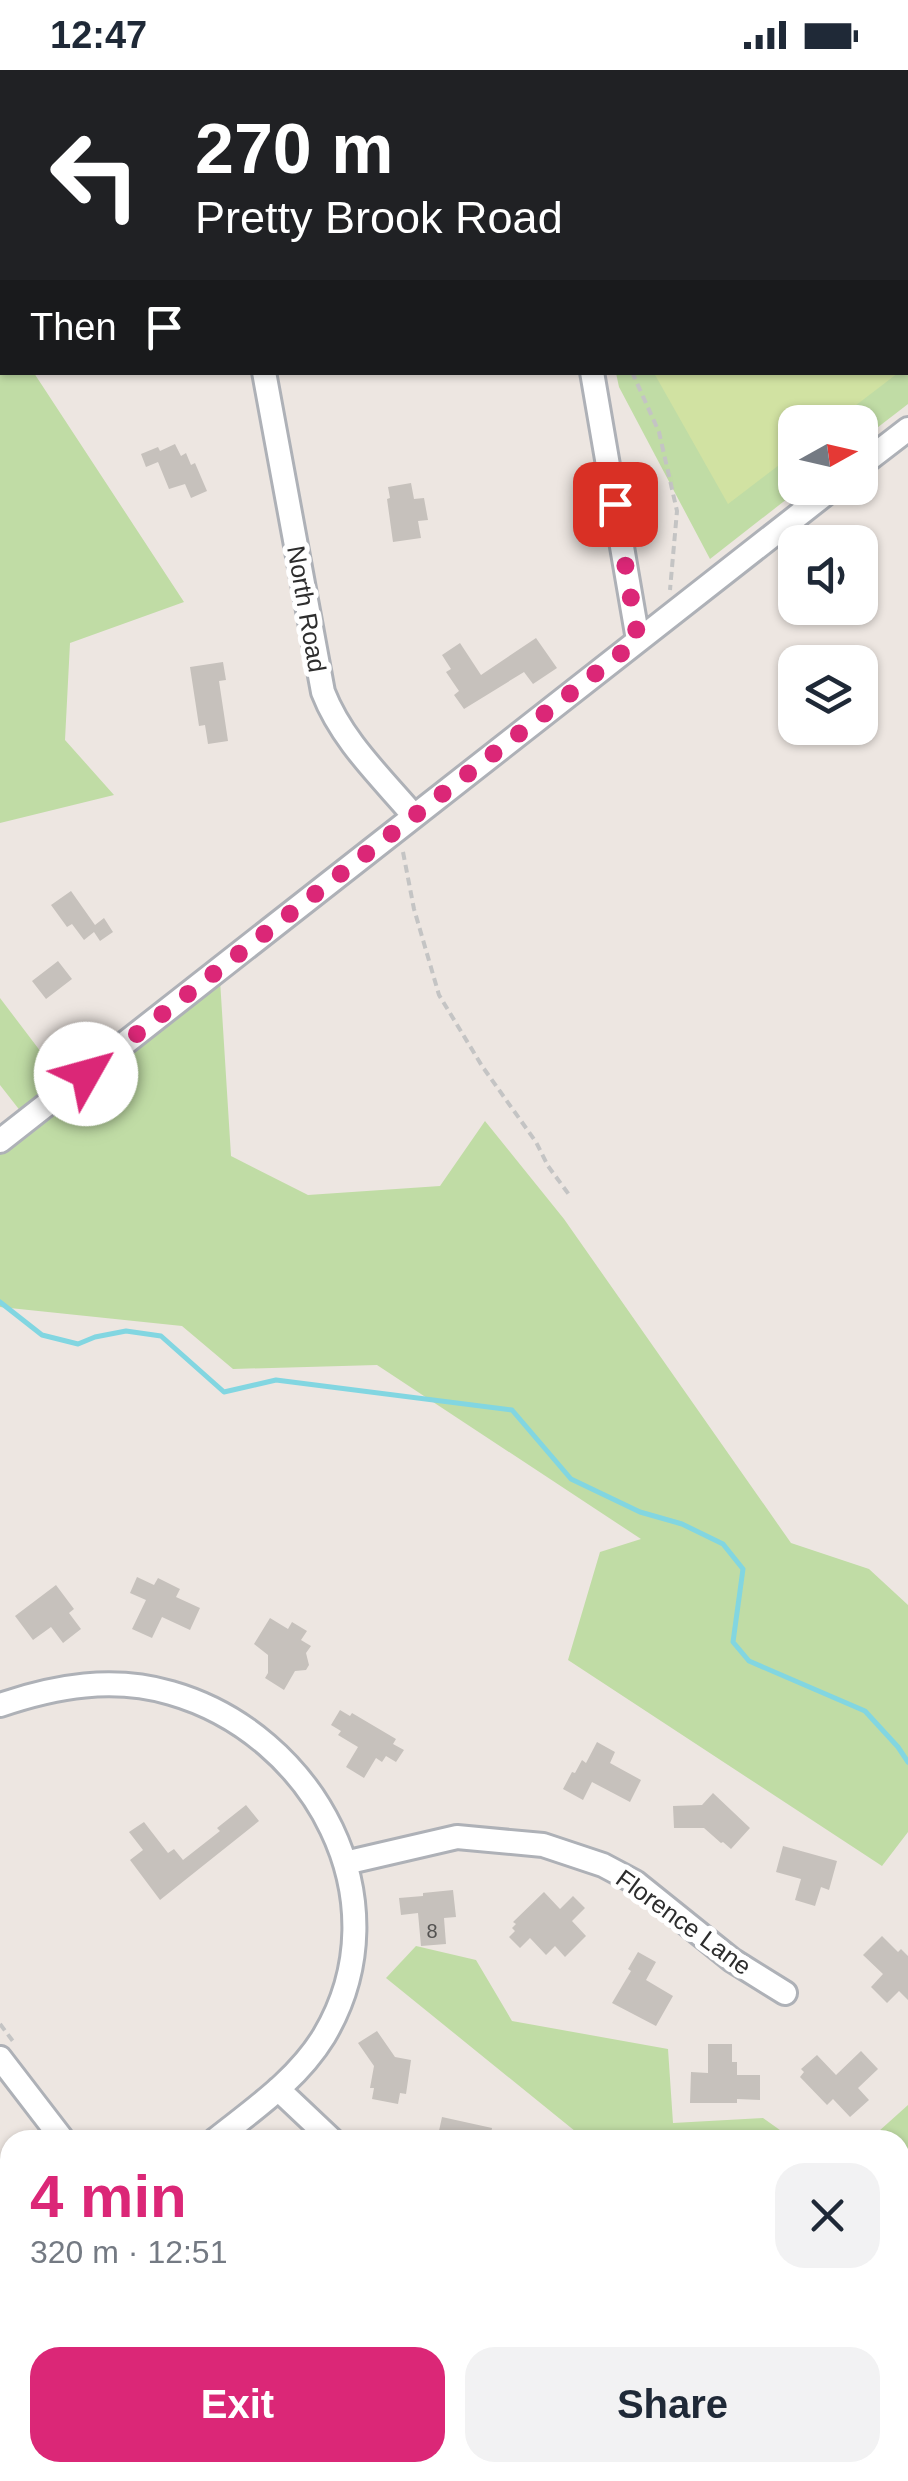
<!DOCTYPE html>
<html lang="en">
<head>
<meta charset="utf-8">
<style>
	body { margin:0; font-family:Helvetica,sans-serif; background:#f2f2f3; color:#1f2937; height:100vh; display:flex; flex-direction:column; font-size:38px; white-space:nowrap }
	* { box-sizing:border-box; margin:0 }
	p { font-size:32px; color:#747a83 }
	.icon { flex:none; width:55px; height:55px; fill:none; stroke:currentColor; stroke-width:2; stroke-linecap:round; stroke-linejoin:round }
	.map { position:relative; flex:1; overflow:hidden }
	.side { position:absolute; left:0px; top:2060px; width:910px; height:352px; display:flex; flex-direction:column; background:#fff; border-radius:30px 30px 0 0; box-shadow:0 2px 8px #0004 }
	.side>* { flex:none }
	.guide { position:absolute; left:0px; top:0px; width:910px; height:305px; box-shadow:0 2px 8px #0004; background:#202124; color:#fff; overflow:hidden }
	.needle { width:65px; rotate:82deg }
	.buttons { position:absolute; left:778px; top:335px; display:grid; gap:20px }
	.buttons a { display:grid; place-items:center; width:100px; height:100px; border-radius:20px; background:#fff; box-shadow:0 2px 8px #0004; font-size:50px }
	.pin { position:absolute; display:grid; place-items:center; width:85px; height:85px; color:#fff; margin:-42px; border-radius:20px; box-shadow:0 5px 15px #0006 }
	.me { position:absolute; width:110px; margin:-55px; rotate:52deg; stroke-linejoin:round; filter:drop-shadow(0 0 8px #0008) }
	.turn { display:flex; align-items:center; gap:35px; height:210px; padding:0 30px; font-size:45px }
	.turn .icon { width:130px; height:130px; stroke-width:2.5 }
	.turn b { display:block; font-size:70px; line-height:85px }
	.then { display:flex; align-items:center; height:95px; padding:0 30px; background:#0003; gap:20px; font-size:38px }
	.round { display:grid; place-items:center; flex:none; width:105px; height:105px; border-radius:30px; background:#f2f2f3 }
	.overview { display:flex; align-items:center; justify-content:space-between; height:170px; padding:0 30px }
	h1 { font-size:60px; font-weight:700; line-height:75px; color:#db2777 }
	.primary-button { display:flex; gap:20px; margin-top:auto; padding:20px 30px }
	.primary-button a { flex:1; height:115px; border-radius:30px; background:#db2777; color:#fff; font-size:40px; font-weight:700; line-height:115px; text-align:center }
	.primary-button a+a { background:#f2f2f3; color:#1f2937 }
	.status { display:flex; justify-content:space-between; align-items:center; height:70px; padding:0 50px; background:#fff; direction:ltr }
	.status svg { height:28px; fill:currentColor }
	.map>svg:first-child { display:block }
	.green { fill:#c0dca5 }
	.pitch { fill:#d1e2a2 }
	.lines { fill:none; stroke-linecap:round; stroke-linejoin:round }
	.stream { stroke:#82d6e1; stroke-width:5 }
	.building { fill:#c6c1bc }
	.minor-casing { stroke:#aeb1b7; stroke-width:28 }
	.path { stroke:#c4c4c4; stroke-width:4; stroke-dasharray:8 5; stroke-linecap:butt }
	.minor { stroke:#fff; stroke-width:22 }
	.route { stroke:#db2777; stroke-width:18; stroke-dasharray:0 32.4 }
	.labels { text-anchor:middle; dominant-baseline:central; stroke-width:10; stroke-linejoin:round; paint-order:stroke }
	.number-label { font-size:20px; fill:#535251 }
	.street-label { font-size:25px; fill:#2d2d2d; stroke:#fff }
</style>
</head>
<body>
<div class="status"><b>12:47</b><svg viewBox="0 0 49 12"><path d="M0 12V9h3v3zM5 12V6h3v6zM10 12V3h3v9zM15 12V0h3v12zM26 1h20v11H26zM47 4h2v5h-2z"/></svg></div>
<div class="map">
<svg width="908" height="2411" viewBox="0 0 908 2411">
	<rect width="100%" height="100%" fill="#ede6e1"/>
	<path class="green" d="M 563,0 L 908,0 L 908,334 L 860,371 L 860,352 L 795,352 L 795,418 L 801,418 L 710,489 L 619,317 L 616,303 L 908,302 L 908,2 L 563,2 Z
		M 0,173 L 2,188 L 2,302 L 34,303 L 184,532 L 70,573 L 65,670 L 114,725 L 0,753 Z
		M 219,894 L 231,1086 L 308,1125 L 440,1116 L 485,1051 L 564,1149 L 791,1473 L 869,1499 L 908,1535 L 908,1762 L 882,1796 L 568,1590 L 600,1482 L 641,1469 L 377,1295 L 233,1299 L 182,1256 L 0,1237 L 0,1070 L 25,1047 L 0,1015 L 0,928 L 66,1015 Z
		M 416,1876 L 476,1890 L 512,1951 L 668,1979 L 673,2053 L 763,2048 L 794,2070 L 586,2070 L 386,1908 Z
		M 908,2035 L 908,2190 L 900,2180 L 900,2070 L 869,2070 Z"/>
	<path class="pitch" d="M 654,303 L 898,303 L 834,352 L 795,352 L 795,383 L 728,434 Z"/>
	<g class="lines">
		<path class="stream" d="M 0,1232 L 42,1265 L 78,1274 L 95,1267 L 126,1261 L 161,1266 L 224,1322 L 276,1310 L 512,1340 L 571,1409 L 640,1442 L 682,1454 L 723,1474 L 743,1499 L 733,1572 L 749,1591 L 865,1641 L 898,1677 L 908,1692"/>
	</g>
	<path class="building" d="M 175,374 L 181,386 L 186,383 L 191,395 L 195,393 L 207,421 L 191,428 L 185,414 L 169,419 L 158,392 L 146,397 L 141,384 L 158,377 L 160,381 Z
		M 411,413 L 414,429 L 424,428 L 428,450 L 418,451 L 421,468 L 393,472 L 387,429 L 390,428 L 388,417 Z
		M 536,568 L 557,598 L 533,614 L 524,602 L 464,639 L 454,625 L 459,621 L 446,602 L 451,599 L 442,585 L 460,573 L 481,605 Z
		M 223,592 L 226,610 L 219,611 L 228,671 L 208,674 L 205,655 L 199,656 L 190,597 Z
		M 71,821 L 95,855 L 104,848 L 113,862 L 100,871 L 94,862 L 84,870 L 72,854 L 67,857 L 51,835 Z
		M 58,891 L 72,909 L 46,929 L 32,911 Z
		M 137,1507 L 154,1515 L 158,1508 L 180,1519 L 176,1527 L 200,1538 L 190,1560 L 162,1547 L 152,1568 L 132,1559 L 146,1530 L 130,1523 Z
		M 56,1515 L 74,1539 L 69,1543 L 81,1559 L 63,1573 L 51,1557 L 33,1570 L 15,1546 Z
		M 270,1548 L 288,1559 L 292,1552 L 307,1561 L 301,1570 L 311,1576 L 306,1583 L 309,1595 L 306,1600 L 295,1601 L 284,1620 L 265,1608 L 268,1603 L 268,1585 L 254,1574 Z
		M 340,1640 L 350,1646 L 352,1643 L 396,1669 L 393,1674 L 404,1680 L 396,1692 L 386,1686 L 382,1692 L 376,1688 L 364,1708 L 346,1697 L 358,1677 L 338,1665 L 341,1661 L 331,1655 Z
		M 597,1672 L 615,1682 L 610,1693 L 641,1710 L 630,1732 L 592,1712 L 583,1730 L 563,1719 L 572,1702 L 575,1703 L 582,1690 L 586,1693 Z
		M 713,1723 L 750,1758 L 731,1779 L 723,1772 L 721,1773 L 704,1758 L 674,1758 L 673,1736 L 702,1735 Z
		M 246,1735 L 259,1751 L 160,1830 L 130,1790 L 143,1780 L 129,1762 L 144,1752 L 168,1783 L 174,1779 L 183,1790 L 220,1761 L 217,1758 Z
		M 783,1776 L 837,1791 L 829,1820 L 821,1817 L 815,1836 L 795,1830 L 801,1809 L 776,1802 Z
		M 453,1820 L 456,1847 L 444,1848 L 446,1874 L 421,1876 L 418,1843 L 401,1845 L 399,1828 L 423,1826 L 423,1823 Z
		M 544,1822 L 560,1839 L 573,1826 L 585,1838 L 572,1851 L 586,1866 L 565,1887 L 555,1876 L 546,1885 L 530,1868 L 520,1878 L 509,1867 L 515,1861 L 512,1858 L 516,1854 L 513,1852 Z
		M 882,1866 L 898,1882 L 901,1879 L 908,1886 L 908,1930 L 899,1921 L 887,1933 L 871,1917 L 883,1904 L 863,1885 Z
		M 638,1882 L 656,1892 L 646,1910 L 673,1926 L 656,1956 L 612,1933 L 631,1901 L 628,1899 Z
		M 377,1961 L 395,1987 L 411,1990 L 406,2024 L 400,2023 L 398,2034 L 372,2029 L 374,2018 L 370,2018 L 374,1996 L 358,1973 Z
		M 708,1974 L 732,1974 L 732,1992 L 737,1992 L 737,2005 L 760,2005 L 760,2030 L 737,2029 L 737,2033 L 690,2033 L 691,2002 L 708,2003 Z
		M 861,1981 L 878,1999 L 858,2018 L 869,2030 L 850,2047 L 833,2029 L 827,2035 L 800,2007 L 804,2002 L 801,1999 L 817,1985 L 836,2005 Z
		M 442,2047 L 492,2058 L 490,2070 L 437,2070 Z"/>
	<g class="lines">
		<defs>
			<path id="minor" d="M 209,0 L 209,2
				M 539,0 L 540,2
				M 264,302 L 323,622 C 342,671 381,707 414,746
				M 592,302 L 638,570
				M 860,396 L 908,359
				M 0,1071 L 833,418
				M 0,1635 C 56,1616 113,1606 171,1623 C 314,1664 405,1830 324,1966 C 297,2010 254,2039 215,2070
				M 345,1793 L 457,1767 L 543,1775 L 603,1795 L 635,1812 L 732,1890 L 785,1923
				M 0,1988 L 63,2070
				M 278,2019 L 332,2070
				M 315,2402 L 322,2411
				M 485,2411 L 497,2402"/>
		</defs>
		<use href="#minor" class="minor-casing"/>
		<path class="path" d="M 786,0 L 828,2
			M 854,2 L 863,0
			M 908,114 L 908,115
			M 632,302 L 659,362 L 677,441 L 670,520
			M 849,432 L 873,413
			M 403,782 L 414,839 L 439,925 L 482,996 L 536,1072 L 548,1096 L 570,1126
			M 0,1954 L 15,1974
			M 349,2402 L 356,2411"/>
		<use href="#minor" class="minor"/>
	</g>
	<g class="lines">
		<path class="route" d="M 86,1004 L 638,570 L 615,434"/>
	</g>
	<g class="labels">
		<g class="number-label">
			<text x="432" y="1861">8</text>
		</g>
		<g class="street-label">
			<text transform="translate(307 539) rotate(80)">North Road</text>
			<text transform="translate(684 1852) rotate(36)">Florence Lane</text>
		</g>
	</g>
</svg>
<div class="buttons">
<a><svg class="needle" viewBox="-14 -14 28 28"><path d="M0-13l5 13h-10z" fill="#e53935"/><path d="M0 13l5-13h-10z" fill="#747a83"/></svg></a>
<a><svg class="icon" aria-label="sound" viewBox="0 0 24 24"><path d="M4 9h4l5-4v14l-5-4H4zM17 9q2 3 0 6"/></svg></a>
<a><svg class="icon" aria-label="layers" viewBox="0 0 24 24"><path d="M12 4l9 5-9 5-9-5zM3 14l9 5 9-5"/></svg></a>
</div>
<div class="pin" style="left:615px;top:434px;background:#d93025"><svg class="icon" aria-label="arrive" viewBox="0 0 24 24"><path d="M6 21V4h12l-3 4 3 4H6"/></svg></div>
<svg class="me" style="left:86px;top:1004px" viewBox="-20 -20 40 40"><circle r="19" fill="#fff"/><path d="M0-13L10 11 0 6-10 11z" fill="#db2777"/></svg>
<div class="guide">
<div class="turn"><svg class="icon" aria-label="left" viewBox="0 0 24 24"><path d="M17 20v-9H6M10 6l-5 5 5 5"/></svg><div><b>270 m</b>Pretty Brook Road</div></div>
<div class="then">Then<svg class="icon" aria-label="arrive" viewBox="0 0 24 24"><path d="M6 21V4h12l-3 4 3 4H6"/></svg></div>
</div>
<section class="side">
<div class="overview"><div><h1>4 min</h1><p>320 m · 12:51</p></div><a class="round"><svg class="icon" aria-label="close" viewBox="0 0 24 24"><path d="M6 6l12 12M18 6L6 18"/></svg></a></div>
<div class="primary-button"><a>Exit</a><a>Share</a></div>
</section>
</div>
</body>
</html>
